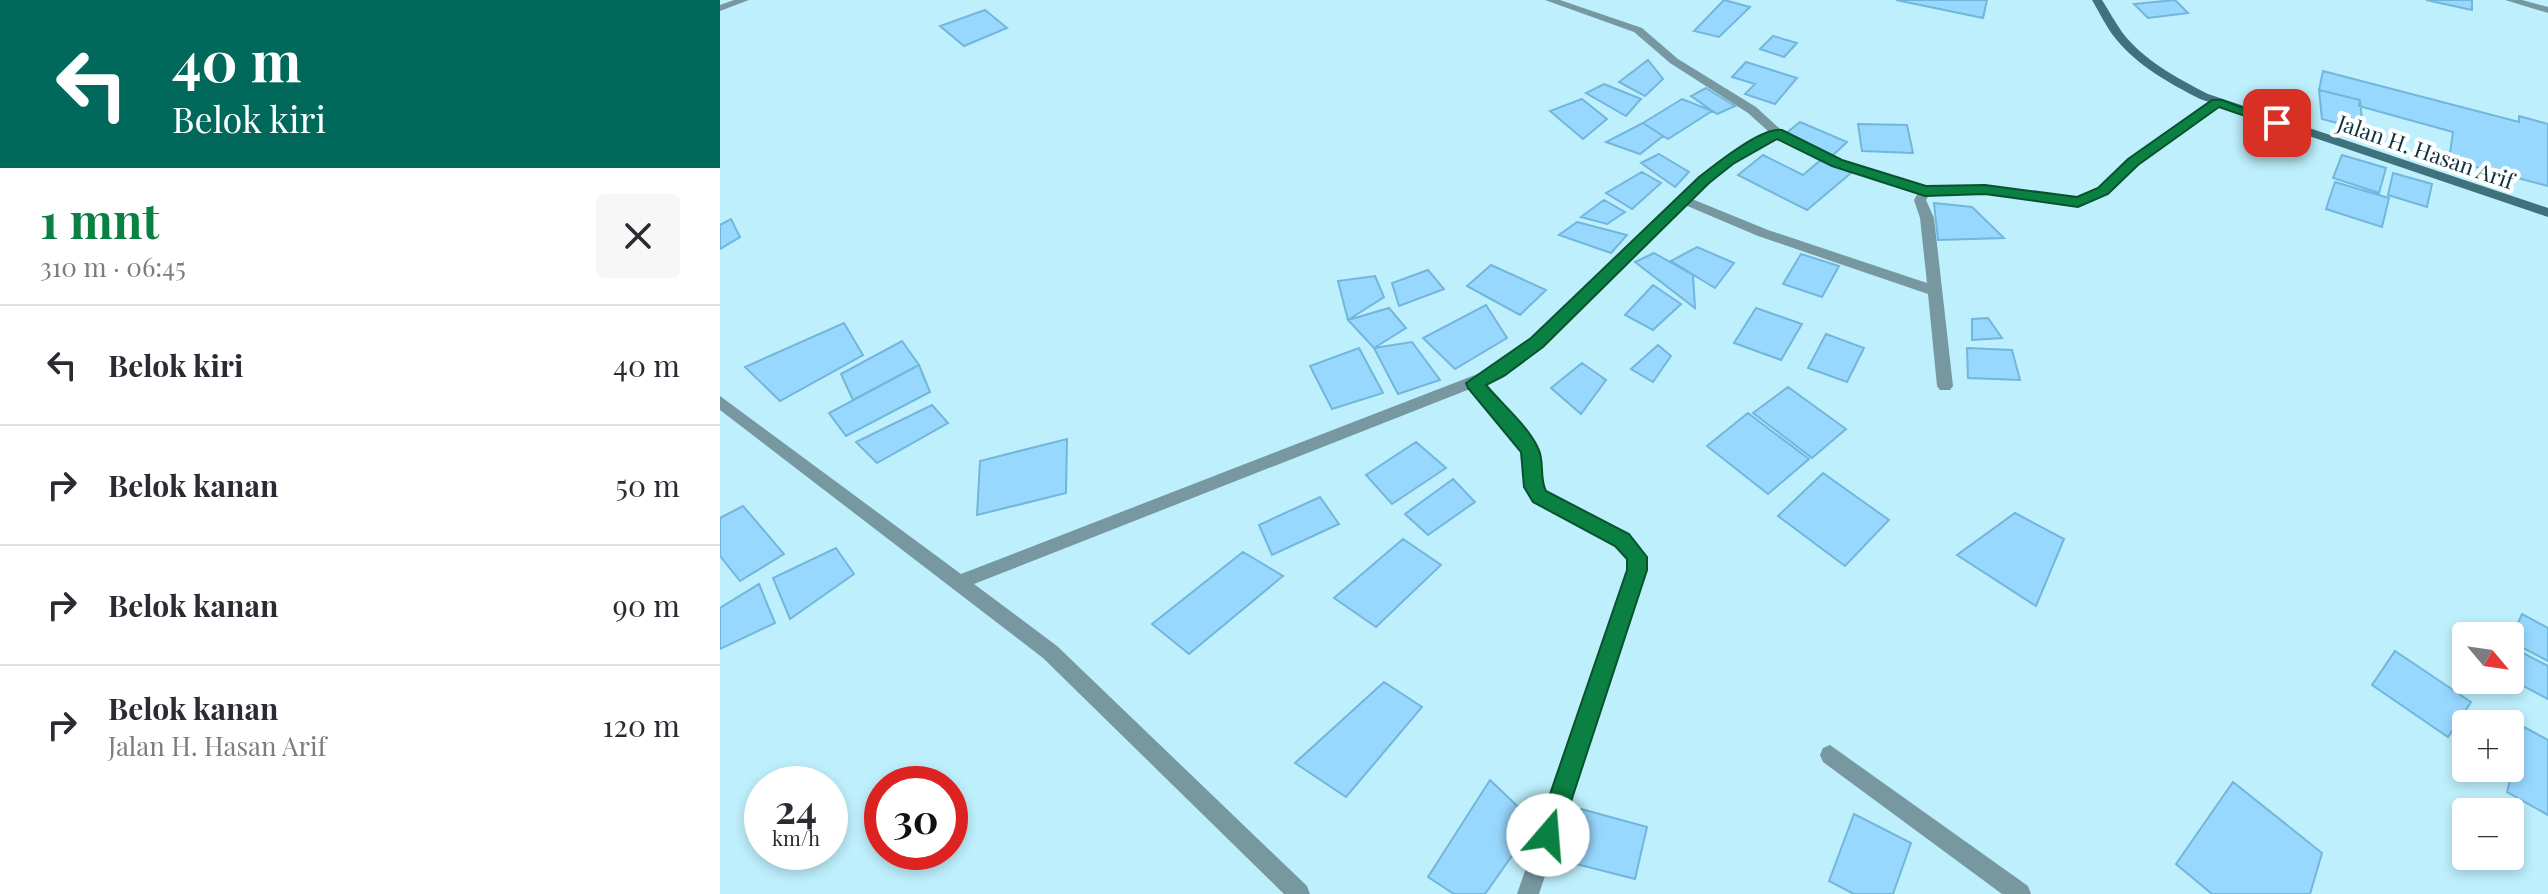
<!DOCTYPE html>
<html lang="id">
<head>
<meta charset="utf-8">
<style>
	body { margin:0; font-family:"Playfair Display",serif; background:#f7f7f7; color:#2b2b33; height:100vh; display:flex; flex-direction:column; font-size:30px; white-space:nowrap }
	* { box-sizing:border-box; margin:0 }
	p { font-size:26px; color:#7c7c81 }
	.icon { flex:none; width:44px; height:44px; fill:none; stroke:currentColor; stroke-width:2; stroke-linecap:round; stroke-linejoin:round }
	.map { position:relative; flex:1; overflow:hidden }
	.side { display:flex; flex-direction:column; background:#fff; width:720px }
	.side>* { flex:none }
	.banner { background:#00695c; color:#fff; overflow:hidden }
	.needle { width:52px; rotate:119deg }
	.fabs { position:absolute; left:1732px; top:622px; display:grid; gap:16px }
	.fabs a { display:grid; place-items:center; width:72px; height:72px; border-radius:8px; background:#fff; box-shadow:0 4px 12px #0003; font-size:40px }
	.speed { position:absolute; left:24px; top:766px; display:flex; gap:16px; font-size:40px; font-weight:700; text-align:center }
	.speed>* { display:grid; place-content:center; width:104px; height:104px; border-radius:50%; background:#fff; box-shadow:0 4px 12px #0003; line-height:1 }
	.speed small { font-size:20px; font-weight:400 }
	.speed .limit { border:12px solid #d22; background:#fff; color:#111 }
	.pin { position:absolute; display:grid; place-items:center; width:68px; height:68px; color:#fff; margin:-34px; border-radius:16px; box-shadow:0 4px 12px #0006 }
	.me { position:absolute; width:88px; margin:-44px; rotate:18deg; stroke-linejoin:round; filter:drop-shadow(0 0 6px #0008) }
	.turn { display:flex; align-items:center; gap:28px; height:168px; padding:0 40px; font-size:36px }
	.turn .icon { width:104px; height:104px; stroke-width:2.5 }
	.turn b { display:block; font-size:56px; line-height:68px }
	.round { display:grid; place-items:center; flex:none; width:84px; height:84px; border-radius:8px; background:#f7f7f7 }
	.summary { display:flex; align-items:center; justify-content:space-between; height:136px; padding:0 40px }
	h1 { font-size:48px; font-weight:700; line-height:60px; color:#0b8043 }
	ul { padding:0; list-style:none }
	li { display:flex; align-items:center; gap:24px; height:120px; padding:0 40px; border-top:2px solid #e1e1e2 }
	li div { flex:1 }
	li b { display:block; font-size:30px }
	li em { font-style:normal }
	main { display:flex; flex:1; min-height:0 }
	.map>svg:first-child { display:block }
	.building { fill:#98d8fe; stroke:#72b6dc; stroke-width:2 }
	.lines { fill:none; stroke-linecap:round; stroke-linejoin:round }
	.street { fill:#7798a0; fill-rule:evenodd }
	.secondary { fill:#40727e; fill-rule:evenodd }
	.route { fill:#0b8043; stroke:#07532c; stroke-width:2 }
	.labels { text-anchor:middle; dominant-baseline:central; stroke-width:8; stroke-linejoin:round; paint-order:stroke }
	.far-street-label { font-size:22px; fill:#0e343d; stroke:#fff }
</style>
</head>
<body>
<main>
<section class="side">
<div class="banner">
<div class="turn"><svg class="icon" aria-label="left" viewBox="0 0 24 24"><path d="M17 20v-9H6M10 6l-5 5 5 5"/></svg><div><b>40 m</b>Belok kiri</div></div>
</div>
<div class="summary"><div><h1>1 mnt</h1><p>310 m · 06:45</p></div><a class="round"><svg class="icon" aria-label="close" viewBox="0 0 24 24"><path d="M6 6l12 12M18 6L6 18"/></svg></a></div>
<ul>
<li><svg class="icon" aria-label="left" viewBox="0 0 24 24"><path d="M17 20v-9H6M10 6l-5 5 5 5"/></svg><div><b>Belok kiri</b></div><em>40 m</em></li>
<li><svg class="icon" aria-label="right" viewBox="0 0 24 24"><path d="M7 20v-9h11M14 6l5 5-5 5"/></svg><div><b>Belok kanan</b></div><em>50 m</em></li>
<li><svg class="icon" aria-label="right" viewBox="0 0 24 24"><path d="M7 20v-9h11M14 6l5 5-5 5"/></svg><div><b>Belok kanan</b></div><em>90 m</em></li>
<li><svg class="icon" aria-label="right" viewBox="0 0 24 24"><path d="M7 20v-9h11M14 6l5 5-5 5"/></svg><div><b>Belok kanan</b><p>Jalan H. Hasan Arif</p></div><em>120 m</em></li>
</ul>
</section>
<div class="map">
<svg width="1828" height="894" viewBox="0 0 1828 894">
	<rect width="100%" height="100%" fill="#beeffc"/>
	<path class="building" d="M 1004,0 L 1030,7 L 999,37 L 974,31 Z
		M 1176,0 L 1267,0 L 1263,18 Z
		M 1455,0 L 1468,13 L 1428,18 L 1414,4 Z
		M 1706,0 L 1752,0 L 1752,10 Z
		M 265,10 L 287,28 L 244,46 L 220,26 Z
		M 1053,36 L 1077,43 L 1064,57 L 1040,49 Z
		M 928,60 L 943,79 L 925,96 L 899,82 Z
		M 1026,62 L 1077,78 L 1055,104 L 1025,94 L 1035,84 L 1012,77 Z
		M 1603,71 L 1799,122 L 1799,116 L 1828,124 L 1828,186 L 1729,160 L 1733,132 L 1639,106 L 1640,100 L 1599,90 Z
		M 884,84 L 921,99 L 906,116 L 866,93 Z
		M 986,88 L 1015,106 L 997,114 L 971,96 Z
		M 1599,90 L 1640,100 L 1643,130 L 1602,119 Z
		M 862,99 L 887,119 L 863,139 L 830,111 Z
		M 962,99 L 992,111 L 948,139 L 923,123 Z
		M 1080,122 L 1127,142 L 1112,156 L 1064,135 Z
		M 923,123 L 943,136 L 920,154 L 886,142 Z
		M 1138,124 L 1187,125 L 1193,153 L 1142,151 Z
		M 939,154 L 969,172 L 955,187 L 921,163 Z
		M 1043,155 L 1083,175 L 1102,159 L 1131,173 L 1087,210 L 1018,175 Z
		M 1622,155 L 1666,168 L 1659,193 L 1613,178 Z
		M 922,172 L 941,183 L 912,209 L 886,193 Z
		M 1673,173 L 1712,184 L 1707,207 L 1668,195 Z
		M 1615,182 L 1669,198 L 1662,227 L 1606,209 Z
		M 884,200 L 905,212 L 887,224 L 861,217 Z
		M 1214,203 L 1252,207 L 1284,238 L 1218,240 Z
		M 11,219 L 20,237 L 0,249 L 0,225 Z
		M 857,222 L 907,235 L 891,253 L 839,235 Z
		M 977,247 L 1014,263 L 995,288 L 951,261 Z
		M 934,253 L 973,275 L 975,308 L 915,262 Z
		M 1081,254 L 1119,266 L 1102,297 L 1063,284 Z
		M 771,265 L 826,290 L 800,315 L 747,286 Z
		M 708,270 L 724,289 L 679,306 L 672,283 Z
		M 655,276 L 664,297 L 628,320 L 618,281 Z
		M 933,285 L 961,304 L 933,330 L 905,315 Z
		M 766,305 L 787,338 L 735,369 L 703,338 Z
		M 669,308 L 686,328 L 654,348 L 628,320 Z
		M 1036,308 L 1082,324 L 1061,360 L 1014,343 Z
		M 1268,318 L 1282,338 L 1252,340 L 1252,319 Z
		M 124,323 L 143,355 L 60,401 L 25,367 Z
		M 1106,334 L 1144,348 L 1127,382 L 1088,368 Z
		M 182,341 L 199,365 L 133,400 L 121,374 Z
		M 692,342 L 720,380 L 678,394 L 654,348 Z
		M 938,345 L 951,356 L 933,382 L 911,369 Z
		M 639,348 L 663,393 L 612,409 L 590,366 Z
		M 1247,348 L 1292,350 L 1300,380 L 1248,378 Z
		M 862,363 L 886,380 L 861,414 L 831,388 Z
		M 199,365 L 210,392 L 126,436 L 109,413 Z
		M 1068,387 L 1126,429 L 1092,458 L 1033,413 Z
		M 212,405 L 228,423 L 157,463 L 136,442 Z
		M 1028,413 L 1089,459 L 1048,494 L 987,446 Z
		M 347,439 L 346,493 L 257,515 L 260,461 Z
		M 696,442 L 726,468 L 672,504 L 646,475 Z
		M 1103,473 L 1169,520 L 1125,566 L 1058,516 Z
		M 733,479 L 755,502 L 708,535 L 685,514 Z
		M 600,497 L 619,524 L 552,555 L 539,525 Z
		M 23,506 L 64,554 L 20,581 L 0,556 L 0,518 Z
		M 1295,513 L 1344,539 L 1316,606 L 1237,555 Z
		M 683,539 L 721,565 L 656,627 L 614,598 Z
		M 116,548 L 134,574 L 70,619 L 53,578 Z
		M 523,552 L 563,576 L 469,654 L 432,624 Z
		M 39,584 L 55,623 L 0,649 L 0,608 Z
		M 1802,614 L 1828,628 L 1828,661 L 1790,641 Z
		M 1675,651 L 1751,702 L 1728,737 L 1652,685 Z
		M 1799,651 L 1828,666 L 1828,699 L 1792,680 Z
		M 664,682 L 702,707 L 626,797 L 575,763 Z
		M 1804,727 L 1828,740 L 1828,815 L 1787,792 Z
		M 770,780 L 815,823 L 765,894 L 734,894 L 708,877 Z
		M 1513,782 L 1602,853 L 1590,894 L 1492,894 L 1456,864 Z
		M 861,809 L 927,827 L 915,879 L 837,859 Z
		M 1134,814 L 1191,843 L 1173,894 L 1134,894 L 1109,881 Z"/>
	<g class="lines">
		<path class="street" d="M 14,0 L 29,0 L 0,11 L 0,5 Z
			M 825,0 L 840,0 L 922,28 L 958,59 L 1036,107 L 1061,130 L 1121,160 L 1206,187 L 1265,185 L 1357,198 L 1378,188 L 1409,159 L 1493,100 L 1503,102 L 1417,165 L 1388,194 L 1363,205 L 1265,193 L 1209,195 L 1206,200 L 1214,218 L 1233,386 L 1230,390 L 1220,390 L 1217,386 L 1208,294 L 1038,236 L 965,205 L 822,347 L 783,376 L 763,384 L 815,445 L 826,492 L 908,535 L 923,552 L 926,570 L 819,894 L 797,894 L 908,570 L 908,559 L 896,545 L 814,502 L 807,485 L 802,452 L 750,389 L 254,584 L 337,646 L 587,886 L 590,894 L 564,894 L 323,658 L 0,410 L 0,396 L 241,574 L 773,368 L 812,339 L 980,177 L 1004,158 L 1049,132 L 1028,113 L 950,63 L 914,32 ZM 1057,138 L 1113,166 L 1198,193 L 1194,200 L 1200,218 L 1207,283 L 1048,230 L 972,199 L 1012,164 Z
			M 1785,0 L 1802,0 L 1828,7 L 1828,13 Z
			M 1110,745 L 1308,886 L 1311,894 L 1282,894 L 1103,762 L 1100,755 L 1103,748 Z"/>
		<path class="secondary" d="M 1372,0 L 1382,0 C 1389,11 1395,22 1402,32 C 1423,60 1457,78 1488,94 L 1828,208 L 1828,217 L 1480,99 C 1449,83 1418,66 1396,39 C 1386,27 1380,13 1372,0 Z"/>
	</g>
	<path class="route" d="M 1492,100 L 1502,100 L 1564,123 L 1557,127 L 1499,107 L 1418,165 L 1388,194 L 1358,207 L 1265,194 L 1205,196 L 1112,166 L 1057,139 L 1013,164 L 989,183 L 823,347 L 784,376 L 766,385 C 782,404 808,426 818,448 C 825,462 819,478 826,491 L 909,534 L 927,557 L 927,570 L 840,835 L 837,843 L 828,847 L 820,843 L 816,835 L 907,570 L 907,559 L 895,546 L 813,502 L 804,487 L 801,452 L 748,388 L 746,383 L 811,338 L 979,177 C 996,164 1041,127 1062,130 L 1122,160 L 1206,186 L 1265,185 L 1357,197 L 1378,188 L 1408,159 Z"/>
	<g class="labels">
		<g class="far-street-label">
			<text transform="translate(1706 151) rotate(19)">Jalan H. Hasan Arif</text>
		</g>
	</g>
</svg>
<div class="fabs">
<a><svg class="needle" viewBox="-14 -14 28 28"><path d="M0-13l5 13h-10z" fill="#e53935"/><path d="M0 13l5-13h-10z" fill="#7c7c81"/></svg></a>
<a>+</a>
<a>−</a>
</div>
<div class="speed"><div>24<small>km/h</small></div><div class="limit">30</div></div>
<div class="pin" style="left:1557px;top:123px;background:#d93025"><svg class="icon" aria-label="arrive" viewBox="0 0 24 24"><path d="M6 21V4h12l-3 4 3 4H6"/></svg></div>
<svg class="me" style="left:828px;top:835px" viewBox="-20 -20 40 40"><circle r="19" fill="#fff"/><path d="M0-13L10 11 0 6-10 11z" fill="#0b8043"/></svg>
</div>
</main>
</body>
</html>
